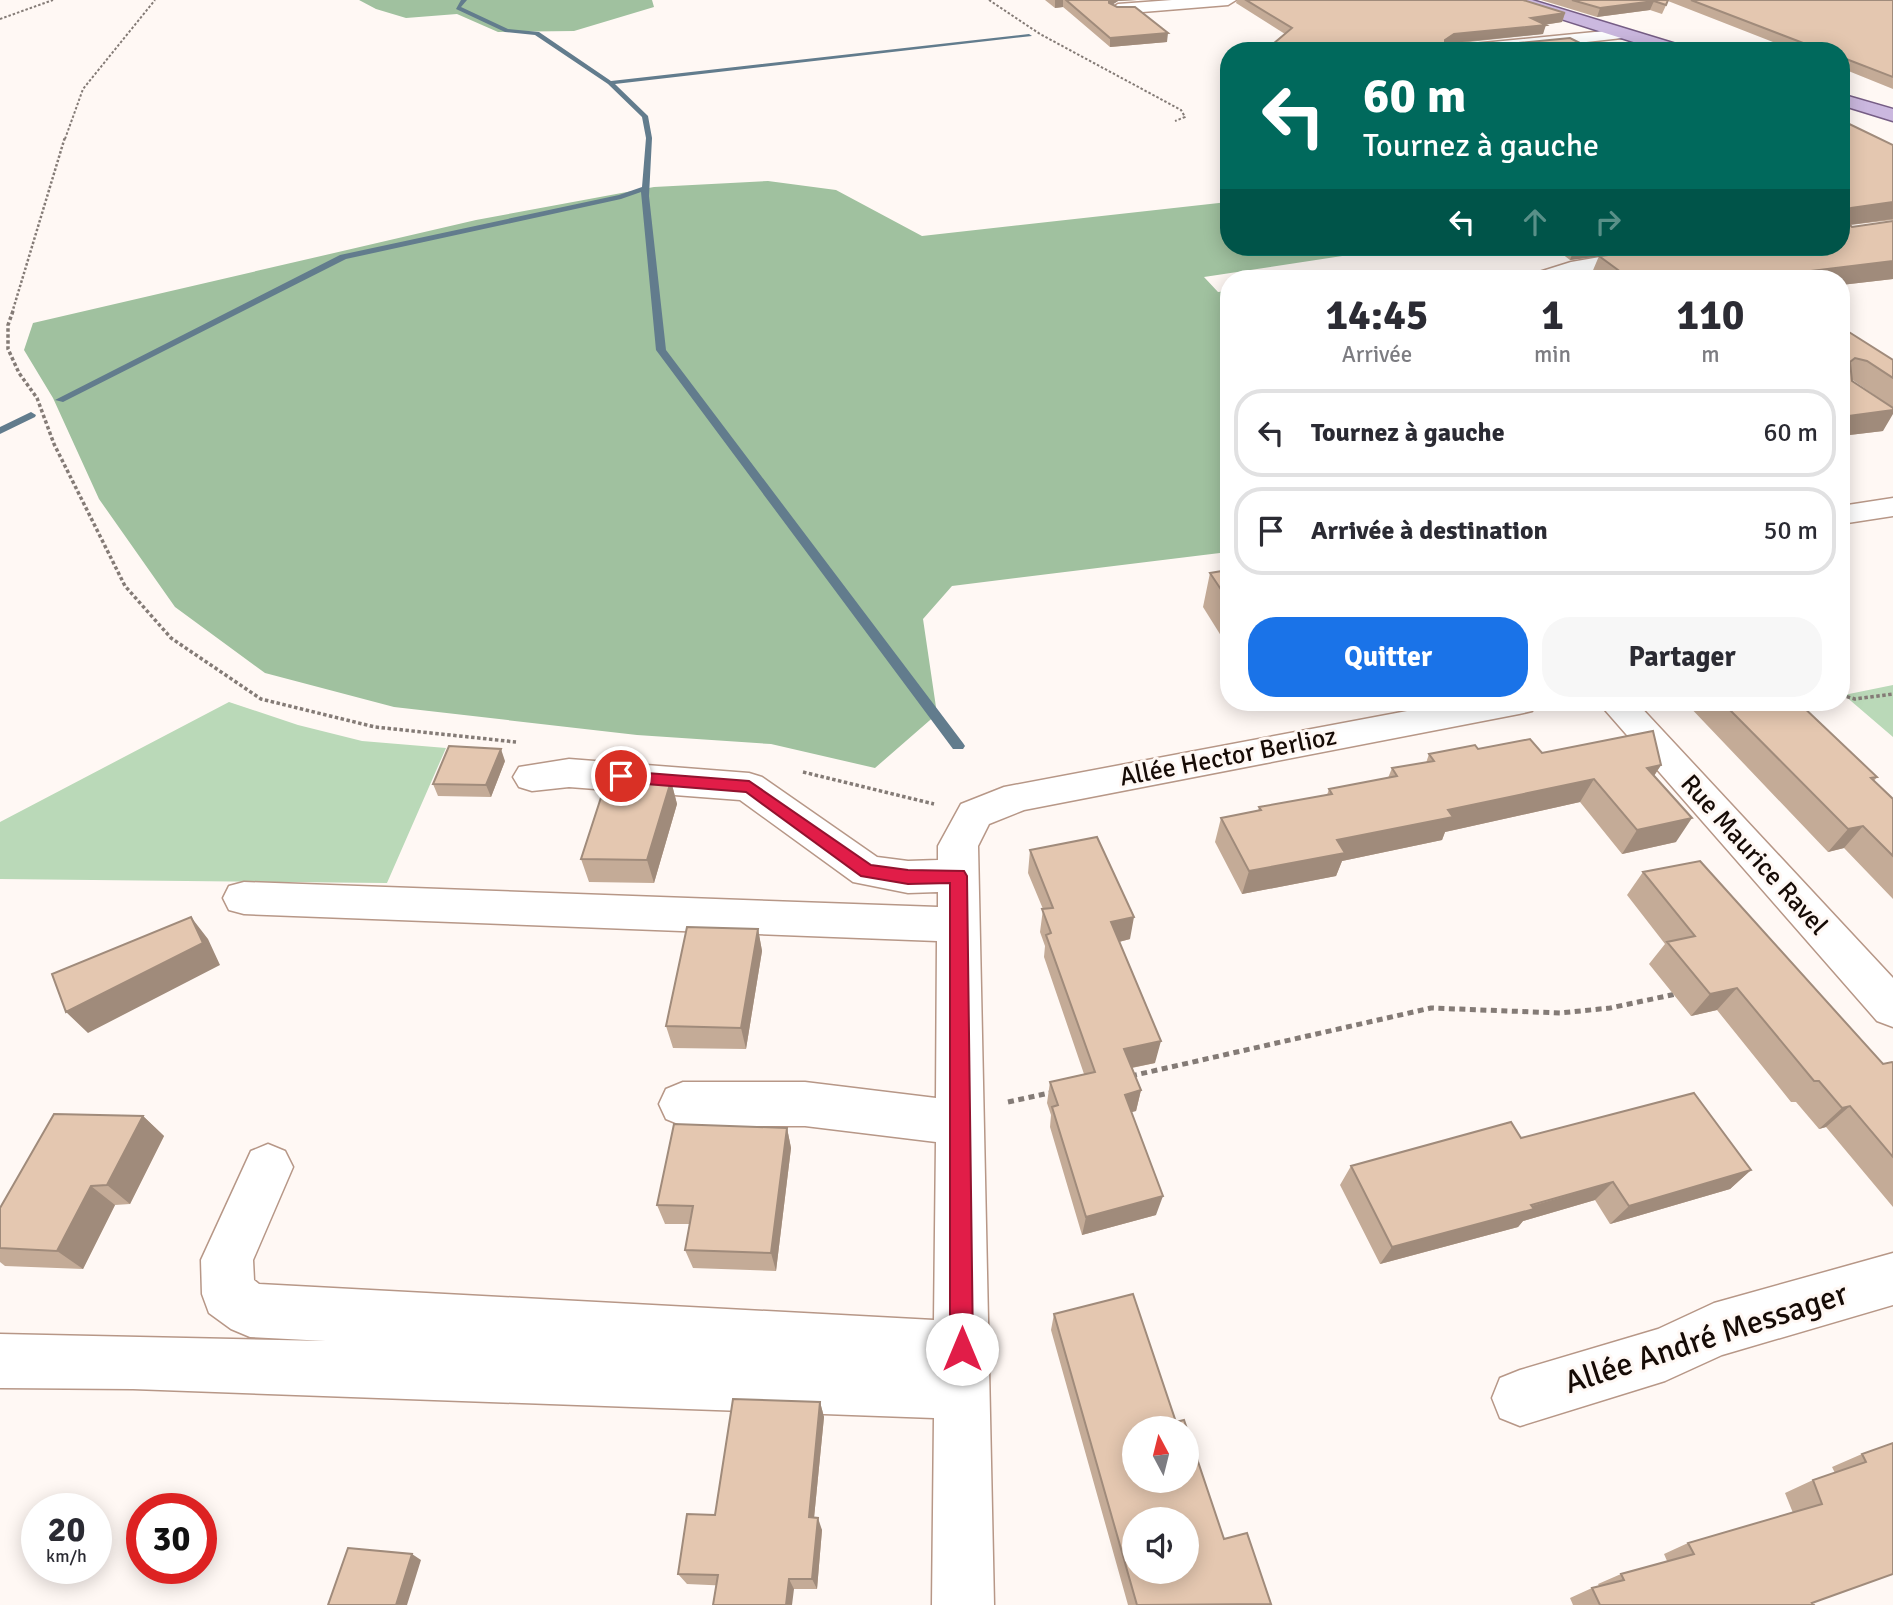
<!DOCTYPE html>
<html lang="fr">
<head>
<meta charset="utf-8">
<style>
	body { margin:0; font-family:Signika,sans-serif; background:#f7f7f7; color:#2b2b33; height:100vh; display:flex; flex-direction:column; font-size:26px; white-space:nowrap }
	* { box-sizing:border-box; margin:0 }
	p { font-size:23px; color:#7c7c81 }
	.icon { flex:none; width:38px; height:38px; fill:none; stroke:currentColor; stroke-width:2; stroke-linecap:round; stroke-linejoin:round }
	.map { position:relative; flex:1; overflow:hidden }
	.panel { position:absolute; left:1220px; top:270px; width:630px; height:441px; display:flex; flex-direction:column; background:#fff; border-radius:28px; box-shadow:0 4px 18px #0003 }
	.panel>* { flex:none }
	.hud { position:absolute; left:1220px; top:42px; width:630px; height:214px; border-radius:28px; box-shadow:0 4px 18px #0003; background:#00695c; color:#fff; overflow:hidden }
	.needle { width:46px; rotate:353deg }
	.fabs { position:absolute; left:1122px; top:1416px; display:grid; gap:14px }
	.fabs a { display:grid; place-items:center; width:77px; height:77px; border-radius:50%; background:#fff; box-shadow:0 4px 18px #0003; font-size:35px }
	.speed { position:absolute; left:21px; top:1493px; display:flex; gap:14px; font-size:35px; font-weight:700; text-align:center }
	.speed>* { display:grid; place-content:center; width:91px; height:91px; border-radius:50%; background:#fff; box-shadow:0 4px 18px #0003; line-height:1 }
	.speed small { font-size:18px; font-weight:400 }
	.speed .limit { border:10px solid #d22; background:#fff; color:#111 }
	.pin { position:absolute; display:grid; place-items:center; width:60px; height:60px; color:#fff; margin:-30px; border:4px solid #fff; border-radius:50%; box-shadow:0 2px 7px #0007 }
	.me { position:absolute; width:77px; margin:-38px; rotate:0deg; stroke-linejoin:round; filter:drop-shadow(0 0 5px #0008) }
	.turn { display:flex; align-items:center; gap:24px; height:147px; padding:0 28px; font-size:32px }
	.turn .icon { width:91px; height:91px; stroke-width:2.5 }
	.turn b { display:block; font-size:49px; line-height:60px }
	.lanes { display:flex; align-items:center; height:66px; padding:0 28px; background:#0003; justify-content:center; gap:35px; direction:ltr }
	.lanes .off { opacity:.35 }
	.eta { display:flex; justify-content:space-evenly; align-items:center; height:119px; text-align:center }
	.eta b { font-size:42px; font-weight:700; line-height:49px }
	.cta { display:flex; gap:14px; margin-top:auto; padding:14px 28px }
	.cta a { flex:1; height:80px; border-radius:28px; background:#1a73e8; color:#fff; font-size:28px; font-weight:700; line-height:80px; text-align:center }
	.cta a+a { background:#f7f7f7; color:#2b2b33 }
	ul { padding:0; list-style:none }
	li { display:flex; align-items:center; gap:21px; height:88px; margin:0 14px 10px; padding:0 14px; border:4px solid #e1e1e2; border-radius:28px }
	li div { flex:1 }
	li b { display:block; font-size:26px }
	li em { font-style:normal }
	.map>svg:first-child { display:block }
	.green { fill:#bad9b8 }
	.forest { fill:#a0c19f }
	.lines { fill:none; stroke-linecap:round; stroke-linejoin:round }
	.stream { fill:#627c8d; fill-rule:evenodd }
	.minor-casing { stroke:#b79787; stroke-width:3 }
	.major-casing { stroke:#765d85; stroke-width:3 }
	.path-far3 { stroke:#847b76; stroke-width:2; stroke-dasharray:2.5 2; stroke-linecap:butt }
	.path-far2 { stroke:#847b76; stroke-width:2.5; stroke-dasharray:2.5 2; stroke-linecap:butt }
	.path-far1 { stroke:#847b76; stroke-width:3.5; stroke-dasharray:3.5 2.5; stroke-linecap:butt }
	.path { stroke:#847b76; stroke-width:5; stroke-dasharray:6 4.5; stroke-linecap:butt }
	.minor { fill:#fff; fill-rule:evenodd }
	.major { fill:#cbb8df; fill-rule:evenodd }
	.wall { fill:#c4ab97 }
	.shaded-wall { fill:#a08b7b }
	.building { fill:#e4c7b0; stroke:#a08b7b; stroke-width:2; fill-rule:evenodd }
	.route { fill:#e11d48; stroke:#92132f; stroke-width:2 }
	.labels { text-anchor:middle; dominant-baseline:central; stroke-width:6; stroke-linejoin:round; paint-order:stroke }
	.street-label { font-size:26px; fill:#160b06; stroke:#fff8f4 }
	.near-street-label { font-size:32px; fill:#160b06; stroke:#fff8f4 }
</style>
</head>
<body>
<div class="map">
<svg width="1893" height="1605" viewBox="0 0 1893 1605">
	<rect width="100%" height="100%" fill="#fff8f4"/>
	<path class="green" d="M 1893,685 L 1893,737 L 1844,695 Z
		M 229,702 L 298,725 L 362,741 L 446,748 L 387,883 L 0,879 L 0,822 Z"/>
	<path class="forest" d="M 359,0 L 652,0 L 654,7 L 574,31 L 498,32 L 457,14 L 406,18 L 376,9 Z
		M 768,181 L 836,190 L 922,236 L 1228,202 L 1228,247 L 1475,247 L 1483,252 L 1375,251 L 1204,277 L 1218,292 L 1228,291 L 1228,319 L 1226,320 L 1228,322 L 1228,552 L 952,586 L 923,619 L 937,714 L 875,768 L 771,744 L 637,735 L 394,707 L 265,673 L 175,607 L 99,499 L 53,398 L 24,350 L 33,323 L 476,220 L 654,187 Z"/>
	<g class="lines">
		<path class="stream" d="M 461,0 L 467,0 L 461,7 L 508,29 L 539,32 L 611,81 L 1029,34 L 1032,36 L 615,84 L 648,116 L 652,138 L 649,196 L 666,350 L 963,743 L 965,746 L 963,749 L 953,749 L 656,350 L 641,192 L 621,199 L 346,259 L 63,402 L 55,400 L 340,255 L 619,195 L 642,187 L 646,138 L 642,117 L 608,84 L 535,35 L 505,32 L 456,9 Z
			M 31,412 L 36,415 L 35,417 L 0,434 L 0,427 Z"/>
		<defs>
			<path id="minor" d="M 1172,0 L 1236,0 L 1228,5 L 1118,14 L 1110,9 L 1118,4 Z
				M 1625,29 L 1633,34 L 1631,37 L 1505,51 L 1444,51 L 1452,46 Z
				M 1693,247 L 1762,247 L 1759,252 L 1751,254 L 1600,271 L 1566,278 L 1532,278 L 1536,273 L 1571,262 L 1600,257 Z
				M 1893,498 L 1893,516 L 1841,524 L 1841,506 Z
				M 1455,702 L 1537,702 L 1532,711 L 1519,714 L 1024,810 L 989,824 L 978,846 L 994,1605 L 932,1605 L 934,1418 L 133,1389 L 0,1388 L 0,1334 L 326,1341 L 250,1337 L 231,1329 L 209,1313 L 202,1294 L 201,1260 L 251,1151 L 268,1144 L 285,1151 L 293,1167 L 253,1260 L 254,1280 L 259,1284 L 934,1320 L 936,1142 L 805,1126 L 683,1126 L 666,1119 L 659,1104 L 666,1089 L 683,1082 L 805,1082 L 936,1098 L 937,941 L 244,914 L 229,910 L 223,898 L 229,886 L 244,882 L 938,907 L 938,892 L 908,893 L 853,882 L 740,800 L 569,787 L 532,791 L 519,787 L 513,777 L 519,767 L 569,759 L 749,773 L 762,777 L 877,857 L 908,861 L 938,860 L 938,846 L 961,804 L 1004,787 Z
				M 1598,702 L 1636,702 L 1893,978 L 1893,1027 L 1877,1021 Z
				M 1893,1253 L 1893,1305 L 1722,1355 L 1665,1381 L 1520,1426 L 1500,1418 L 1492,1398 L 1500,1378 L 1520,1370 L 1658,1329 L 1714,1303 Z"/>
			<path id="major" d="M 1508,0 L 1532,0 L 1686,47 L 1688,51 L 1662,51 L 1511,3 Z
				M 1841,94 L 1893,109 L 1893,121 L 1841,105 Z"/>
		</defs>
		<use href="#minor" class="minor-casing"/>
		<use href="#major" class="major-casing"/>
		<path class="path-far3" d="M 989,0 L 1040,34 L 1181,110 L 1185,117 L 1175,121
			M 0,19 L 53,0
			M 65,139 L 83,89 L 155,0"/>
		<path class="path-far2" d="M 12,313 L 65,137"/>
		<path class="path-far1" d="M 13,311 L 8,325 L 8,349 L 19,373 L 37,398 L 54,444 L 125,586 L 171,638 L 261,699 L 375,727 L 516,742
			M 1841,695 L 1855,699 L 1893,694
			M 803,772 L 934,804"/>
		<path class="path" d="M 1131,1076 L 1431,1008 L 1560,1013 L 1610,1008 L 1676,994
			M 1008,1102 L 1054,1092"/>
		<use href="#minor" class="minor"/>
		<use href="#major" class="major"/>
	</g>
	<path class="wall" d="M 1045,0 L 1137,0 L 1118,1 L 1113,4 L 1167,42 L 1110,47 L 1069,12 L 1063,7 L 1055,8 Z
		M 1237,0 L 1523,0 L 1565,13 L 1562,22 L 1544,25 L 1543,34 L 1451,44 L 1596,51 L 1271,51 L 1273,44 L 1285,34 L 1236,3 Z
		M 1541,0 L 1893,0 L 1893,89 L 1841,68 L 1841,51 L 1796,51 L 1668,1 L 1662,14 L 1650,10 L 1597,17 Z
		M 1841,120 L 1893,145 L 1893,220 L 1850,225 L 1852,227 L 1893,221 L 1893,279 L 1841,285 L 1841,278 L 1595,278 L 1591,275 L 1599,256 L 1841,247 Z
		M 1553,247 L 1674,247 L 1570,260 Z
		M 1841,327 L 1893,360 L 1893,408 L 1854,381 L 1852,380 L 1883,431 L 1841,436 Z
		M 1228,570 L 1228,647 L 1203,607 L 1210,573 Z
		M 1685,702 L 1798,702 L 1877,777 L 1874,781 L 1893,799 L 1893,899 L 1844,848 L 1828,852 Z
		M 1478,749 L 1542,753 L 1661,765 L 1654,776 L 1676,842 L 1622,854 L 1580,802 L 1445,832 L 1442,840 L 1342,861 L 1336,876 L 1242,894 L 1215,842 L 1221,818 L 1258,811 L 1259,807 L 1327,795 L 1329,789 L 1388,778 L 1392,768 L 1426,763 L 1429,754 Z
		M 505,761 L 491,797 L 438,796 L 433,784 Z
		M 671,781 L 677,804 L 654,883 L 589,882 L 581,859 Z
		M 1030,850 L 1130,939 L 1119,942 L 1155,1063 L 1132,1068 L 1141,1090 L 1136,1111 L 1131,1112 L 1156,1215 L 1082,1235 L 1050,1127 L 1051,1115 L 1047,1103 L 1050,1082 L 1084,1074 L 1044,957 L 1045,946 L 1040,932 L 1043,909 L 1028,873 Z
		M 1643,872 L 1883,1064 L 1893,1063 L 1893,1207 L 1826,1127 L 1819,1129 L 1796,1102 L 1791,1102 L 1717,1010 L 1691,1016 L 1649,964 L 1665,944 L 1627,895 Z
		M 758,929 L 762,951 L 746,1049 L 673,1048 L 666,1026 Z
		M 143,1116 L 164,1136 L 130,1204 L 115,1205 L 83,1269 L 5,1266 L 0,1262 L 0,1208 Z
		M 787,1128 L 791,1148 L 776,1271 L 693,1268 L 685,1250 L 690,1224 L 665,1224 L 657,1205 Z
		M 1521,1138 L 1751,1170 L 1730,1189 L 1610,1224 L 1595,1200 L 1523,1221 L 1518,1227 L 1380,1264 L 1340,1185 L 1351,1166 Z
		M 1054,1314 L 1176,1422 L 1224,1539 L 1270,1605 L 1128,1605 L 1051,1330 Z
		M 820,1402 L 824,1417 L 814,1518 L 822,1530 L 817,1589 L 794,1589 L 687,1584 L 678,1574 L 715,1515 Z
		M 1893,1443 L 1812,1603 L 1814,1605 L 1573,1605 L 1570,1598 L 1592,1588 L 1599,1586 L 1598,1584 L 1621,1574 L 1667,1561 L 1664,1554 L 1688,1543 L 1793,1513 L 1785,1493 L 1813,1480 L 1835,1473 L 1832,1467 L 1862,1454 Z"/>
	<path class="shaded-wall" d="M 1055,0 L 1063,0 L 1063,7 L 1055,8 Z
		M 1109,0 L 1137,0 L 1118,1 L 1109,7 Z
		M 1654,1 L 1650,10 L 1597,17 L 1600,8 Z
		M 1565,13 L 1562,22 L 1529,27 L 1531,18 Z
		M 1546,25 L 1543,34 L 1452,43 L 1443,49 L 1445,40 L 1454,34 Z
		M 1168,33 L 1167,42 L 1110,47 L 1110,38 Z
		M 1893,202 L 1893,219 L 1841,226 L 1851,208 Z
		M 1575,247 L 1674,247 L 1570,260 Z
		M 1893,261 L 1893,279 L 1841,285 L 1841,278 L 1760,278 L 1761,277 Z
		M 1893,410 L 1893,414 L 1883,431 L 1841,436 L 1841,417 Z
		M 501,749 L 505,761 L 491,797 L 486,785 Z
		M 1661,765 L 1646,788 L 1647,768 Z
		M 1594,779 L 1580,802 L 1445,832 L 1442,840 L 1342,861 L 1336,876 L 1242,894 L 1249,871 L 1337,840 L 1448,810 Z
		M 671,781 L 677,804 L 654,883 L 647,860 Z
		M 1692,818 L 1676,842 L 1622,854 L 1637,830 Z
		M 1863,826 L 1844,848 L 1828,852 L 1848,829 Z
		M 191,917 L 208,939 L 220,965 L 88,1033 L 66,1012 Z
		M 1134,917 L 1130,939 L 1107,945 L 1111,922 Z
		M 758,929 L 762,951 L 746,1049 L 741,1028 Z
		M 1737,988 L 1717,1010 L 1691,1016 L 1710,994 Z
		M 1161,1041 L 1155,1063 L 1120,1070 L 1124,1049 Z
		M 1141,1090 L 1136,1111 L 1120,1115 L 1125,1095 Z
		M 1850,1106 L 1826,1127 L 1819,1129 L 1842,1108 Z
		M 143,1116 L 164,1136 L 130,1204 L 107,1185 Z
		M 787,1128 L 791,1148 L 776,1271 L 771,1253 Z
		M 1751,1170 L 1730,1189 L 1610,1224 L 1629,1206 Z
		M 1613,1182 L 1595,1200 L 1523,1221 L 1518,1227 L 1380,1264 L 1392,1247 Z
		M 91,1186 L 115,1205 L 83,1269 L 57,1251 Z
		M 1163,1196 L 1156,1215 L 1082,1235 L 1086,1217 Z
		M 820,1402 L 824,1417 L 813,1528 L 809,1517 Z
		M 818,1518 L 822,1530 L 817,1589 L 812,1579 Z
		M 412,1554 L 421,1560 L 407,1605 L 396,1605 Z
		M 789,1579 L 794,1589 L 792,1605 L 786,1605 Z"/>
	<path class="building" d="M 1066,0 L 1109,0 L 1109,3 L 1117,7 L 1135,7 L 1168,33 L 1110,38 Z
		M 1246,0 L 1523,0 L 1565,13 L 1531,18 L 1546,25 L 1454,34 L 1445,40 L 1445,44 L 1508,44 L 1570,38 L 1596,51 L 1282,51 L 1273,44 L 1292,28 Z
		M 1572,0 L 1668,0 L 1666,5 L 1654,1 L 1600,8 Z
		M 1691,0 L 1893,0 L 1893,77 L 1841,57 L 1841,51 L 1824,51 Z
		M 1841,120 L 1893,145 L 1893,202 L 1851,208 L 1848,210 L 1849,224 L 1852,227 L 1893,221 L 1893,261 L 1761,277 L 1763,278 L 1629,278 L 1599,256 L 1682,247 L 1841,247 Z
		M 1471,273 L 1477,278 L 1433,278 Z
		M 1841,327 L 1893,360 L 1893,378 L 1867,361 L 1855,358 L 1850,362 L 1852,381 L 1893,408 L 1893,410 L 1841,417 Z
		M 1228,570 L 1228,600 L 1210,573 Z
		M 1722,702 L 1798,702 L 1877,777 L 1871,778 L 1893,799 L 1893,856 L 1863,826 L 1848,829 Z
		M 1653,731 L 1661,765 L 1647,768 L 1692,818 L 1637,830 L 1594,779 L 1448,810 L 1453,817 L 1337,840 L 1345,853 L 1249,871 L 1221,818 L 1261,810 L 1259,807 L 1332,794 L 1329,789 L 1397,776 L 1392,768 L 1434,761 L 1429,754 L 1475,745 L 1478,749 L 1530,739 L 1542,753 Z
		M 449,746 L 501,749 L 486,785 L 433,784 Z
		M 607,779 L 671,781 L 647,860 L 581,859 Z
		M 1097,837 L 1134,917 L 1111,922 L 1161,1041 L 1124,1049 L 1141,1090 L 1125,1095 L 1163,1196 L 1086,1217 L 1052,1107 L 1058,1105 L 1050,1082 L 1095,1072 L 1046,935 L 1051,933 L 1042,909 L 1053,908 L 1030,850 Z
		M 1700,861 L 1883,1064 L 1892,1062 L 1893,1063 L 1893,1157 L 1850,1106 L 1842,1108 L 1819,1081 L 1814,1081 L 1737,988 L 1710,994 L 1667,942 L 1695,936 L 1643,872 Z
		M 191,917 L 203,943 L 66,1012 L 52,974 Z
		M 687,927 L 758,929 L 741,1028 L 666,1026 Z
		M 1694,1093 L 1751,1170 L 1629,1206 L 1613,1182 L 1531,1205 L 1534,1209 L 1392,1247 L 1351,1166 L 1511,1122 L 1521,1138 Z
		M 54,1114 L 143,1116 L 107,1185 L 91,1186 L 57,1251 L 0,1248 L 0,1208 Z
		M 674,1124 L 787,1128 L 771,1253 L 685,1250 L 693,1206 L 657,1205 Z
		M 1133,1294 L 1176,1422 L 1184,1420 L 1224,1539 L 1247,1533 L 1271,1604 L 1137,1605 L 1054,1314 ZM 1134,1428 L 1186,1428 L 1186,1480 L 1134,1480 ZM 1134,1519 L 1186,1519 L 1186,1572 L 1134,1572 Z
		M 733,1399 L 820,1402 L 809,1517 L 818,1518 L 812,1579 L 789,1579 L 786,1605 L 713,1605 L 718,1575 L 678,1574 L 687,1514 L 715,1515 Z
		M 1893,1443 L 1893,1574 L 1812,1603 L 1814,1605 L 1600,1605 L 1592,1588 L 1624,1580 L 1621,1574 L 1694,1554 L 1688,1543 L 1822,1504 L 1813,1480 L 1866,1462 L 1862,1454 Z
		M 348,1548 L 412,1554 L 396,1605 L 328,1605 Z"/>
	<path class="route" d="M 621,771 L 749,781 L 871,865 L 908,870 L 964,871 L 967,876 L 973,1349 L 970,1357 L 962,1360 L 954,1357 L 950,1349 L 950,883 L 908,884 L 861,876 L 746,792 L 621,782 L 614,776 Z"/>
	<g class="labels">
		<g class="street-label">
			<text transform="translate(1228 757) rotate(-11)">Allée Hector Berlioz</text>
			<text transform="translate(1754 855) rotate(48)">Rue Maurice Ravel</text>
		</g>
		<g class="near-street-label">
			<text transform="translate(1706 1338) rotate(-18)">Allée André Messager</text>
		</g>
	</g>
</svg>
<div class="fabs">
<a><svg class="needle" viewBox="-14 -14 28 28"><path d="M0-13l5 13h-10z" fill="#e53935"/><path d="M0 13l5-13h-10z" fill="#7c7c81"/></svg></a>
<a><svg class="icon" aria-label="sound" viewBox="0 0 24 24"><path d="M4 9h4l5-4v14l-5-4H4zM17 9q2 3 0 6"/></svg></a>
</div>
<div class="speed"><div>20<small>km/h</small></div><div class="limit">30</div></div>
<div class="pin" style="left:621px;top:776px;background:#d93025"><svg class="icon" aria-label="arrive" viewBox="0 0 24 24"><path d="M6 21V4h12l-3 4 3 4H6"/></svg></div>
<svg class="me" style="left:962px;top:1349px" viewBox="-20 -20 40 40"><circle r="19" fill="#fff"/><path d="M0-13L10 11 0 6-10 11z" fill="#e11d48"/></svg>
<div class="hud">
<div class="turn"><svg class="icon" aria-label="left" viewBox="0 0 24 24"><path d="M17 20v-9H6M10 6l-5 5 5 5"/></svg><div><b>60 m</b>Tournez à gauche</div></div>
<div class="lanes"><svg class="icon" aria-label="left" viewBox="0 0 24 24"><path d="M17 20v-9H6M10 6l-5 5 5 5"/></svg><svg class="icon off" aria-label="ahead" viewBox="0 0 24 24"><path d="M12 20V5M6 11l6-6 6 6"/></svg><svg class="icon off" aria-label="right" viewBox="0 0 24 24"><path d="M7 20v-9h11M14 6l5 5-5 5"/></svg></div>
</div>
<section class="panel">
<div class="eta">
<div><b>14:45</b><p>Arrivée</p></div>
<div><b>1</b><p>min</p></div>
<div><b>110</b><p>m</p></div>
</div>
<ul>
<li><svg class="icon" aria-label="left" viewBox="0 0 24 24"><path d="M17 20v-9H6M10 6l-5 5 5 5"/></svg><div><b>Tournez à gauche</b></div><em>60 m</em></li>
<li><svg class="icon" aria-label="arrive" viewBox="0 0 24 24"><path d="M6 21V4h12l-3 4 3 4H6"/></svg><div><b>Arrivée à destination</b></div><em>50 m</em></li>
</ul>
<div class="cta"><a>Quitter</a><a>Partager</a></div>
</section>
</div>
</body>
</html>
